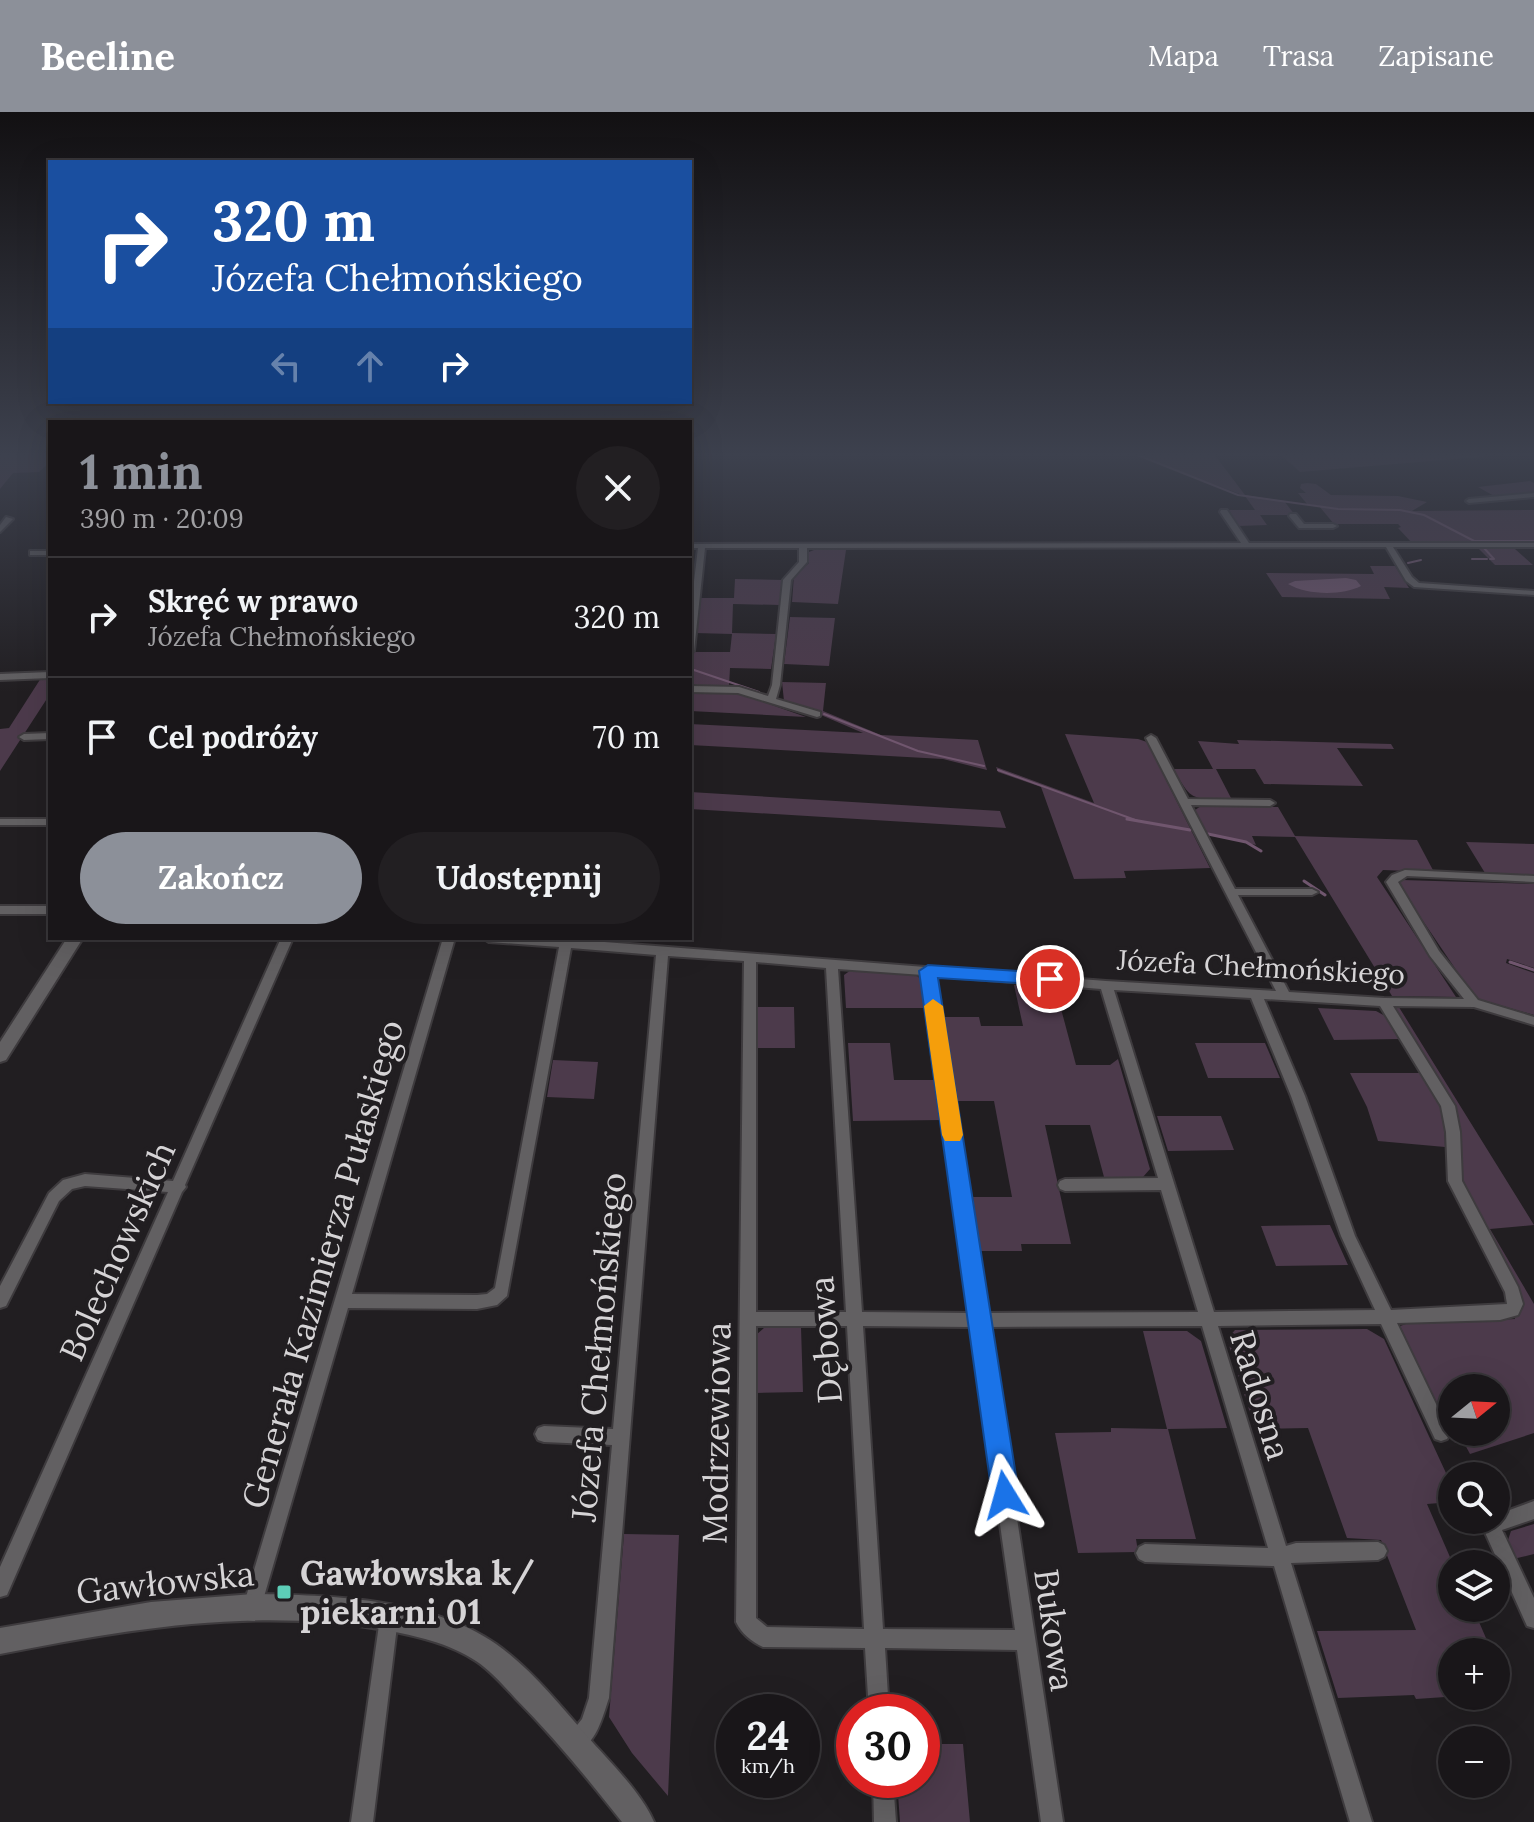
<!DOCTYPE html>
<html lang="pl">
<head>
<meta charset="utf-8">
<style>
	body { margin:0; font-family:Lora,serif; background:#221f22; color:#f1f3f6; height:100vh; display:flex; flex-direction:column; font-size:30px; white-space:nowrap }
	* { box-sizing:border-box; margin:0 }
	p { font-size:26px; color:#9f9fa2 }
	.icon { flex:none; width:44px; height:44px; fill:none; stroke:currentColor; stroke-width:2; stroke-linecap:round; stroke-linejoin:round }
	.map { position:relative; flex:1; overflow:hidden }
	.side { position:absolute; left:48px; top:308px; width:644px; height:520px; display:flex; flex-direction:column; background:#191619; border-radius:0px; box-shadow:0 8px 32px #0002,0 0 0 2px #373538 }
	.side>* { flex:none }
	.hud { position:absolute; left:48px; top:48px; width:644px; height:244px; border-radius:0px; box-shadow:0 8px 32px #0002,0 0 0 2px #373538; background:#1a4fa0; color:#fff; overflow:hidden }
	.needle { width:52px; rotate:72deg }
	.tools { position:absolute; left:1438px; top:1262px; display:grid; gap:16px }
	.tools a { display:grid; place-items:center; width:72px; height:72px; border-radius:50%; background:#191619; box-shadow:0 8px 32px #0002,0 0 0 2px #373538; font-size:40px }
	.speed { position:absolute; left:716px; top:1582px; display:flex; gap:16px; font-size:40px; font-weight:700; text-align:center }
	.speed>* { display:grid; place-content:center; width:104px; height:104px; border-radius:50%; background:#191619; box-shadow:0 8px 32px #0002,0 0 0 2px #373538; line-height:1 }
	.speed small { font-size:20px; font-weight:400 }
	.speed .limit { border:12px solid #d22; background:#fff; color:#111 }
	.pin { position:absolute; display:grid; place-items:center; width:68px; height:68px; color:#fff; margin:-34px; border:4px solid #fff; border-radius:50%; box-shadow:0 2px 8px #0007 }
	.me { position:absolute; width:88px; margin:-44px; rotate:352deg; stroke-linejoin:round; filter:drop-shadow(0 0 6px #0008) }
	.turn { display:flex; align-items:center; gap:28px; height:168px; padding:0 32px; font-size:36px }
	.turn .icon { width:104px; height:104px; stroke-width:2.5 }
	.turn b { display:block; font-size:56px; line-height:68px }
	.lanes { display:flex; align-items:center; height:76px; padding:0 32px; background:#0003; justify-content:center; gap:40px; direction:ltr }
	.lanes .off { opacity:.35 }
	.round { display:grid; place-items:center; flex:none; width:84px; height:84px; border-radius:42px; background:#221f22 }
	.summary { display:flex; align-items:center; justify-content:space-between; height:136px; padding:0 32px }
	h1 { font-size:48px; font-weight:800; line-height:60px; color:#8c9099 }
	.button { display:flex; gap:16px; margin-top:auto; padding:16px 32px }
	.button a { flex:1; height:92px; border-radius:48px; background:#8c9099; color:#fff; font-size:32px; font-weight:800; line-height:92px; text-align:center }
	.button a+a { background:#221f22; color:#f1f3f6 }
	ul { padding:0; list-style:none }
	li { display:flex; align-items:center; gap:24px; height:120px; padding:0 32px; border-top:2px solid #373538 }
	li div { flex:1 }
	li b { display:block; font-size:30px }
	li em { font-style:normal }
	header { display:flex; align-items:center; gap:48px; box-sizing:border-box; height:112px; padding:0 40px; background:#8c9099; color:#fff }
	header strong { font-size:38px }
	nav { display:flex; gap:44px; margin-inline-start:auto; font-size:28px }
	.map>svg:first-child { display:block }
	.green { fill:#4c3a4b; fill-rule:evenodd }
	.water { fill:#70566e }
	.lines { fill:none; stroke-linecap:round; stroke-linejoin:round }
	.stream-far1 { stroke:#70566e; stroke-width:2 }
	.stream { stroke:#70566e; stroke-width:3 }
	.minor-casing { stroke:#3e3b3e; stroke-width:4 }
	.tertiary-casing { stroke:#3e3b3e; stroke-width:4 }
	.minor { fill:#626062; fill-rule:evenodd }
	.tertiary { fill:#626062; fill-rule:evenodd }
	.route { fill:#1a73e8; stroke:#114b97; stroke-width:2 }
	.slow { fill:#f59e0b }
	.poi-dot { fill:#5dceb8; stroke:#211e21; stroke-width:3 }
	.labels { text-anchor:middle; dominant-baseline:central; stroke-width:8; stroke-linejoin:round; paint-order:stroke }
	.street-label { font-size:28px; fill:#d6d4d6; stroke:#211e21 }
	.near-street-label { font-size:34px; fill:#d6d4d6; stroke:#211e21 }
	.near-poi-label { font-size:34px; font-weight:bold; fill:#d6d4d6; stroke:#211e21; text-anchor:start }
</style>
</head>
<body>
<header>
<strong>Beeline</strong>
<nav><a>Mapa</a><a>Trasa</a><a>Zapisane</a></nav>
</header>
<div class="map">
<svg width="1534" height="1710" viewBox="0 0 1534 1710">
	<rect width="100%" height="100%" fill="#211e21"/>
	<path class="green" d="M 0,342 L 50,342 L 50,350 L 39,360 L 13,361 L 0,377 Z
		M 1132,342 L 1214,342 L 1245,383 L 1284,389 L 1295,403 L 1260,403 L 1267,413 L 1238,414 L 1229,398 L 1255,398 L 1245,384 Z
		M 1280,342 L 1515,342 L 1300,360 Z
		M 1530,369 L 1534,371 L 1534,382 L 1496,385 L 1478,375 Z
		M 1307,371 L 1316,372 L 1331,383 L 1398,384 L 1427,390 L 1412,399 L 1534,398 L 1534,432 L 1413,432 L 1398,416 L 1401,415 L 1398,412 L 1334,412 L 1319,394 L 1307,392 L 1298,381 L 1306,381 L 1300,376 L 1301,372 Z
		M 1479,437 L 1515,437 L 1533,453 L 1495,453 Z
		M 814,438 L 846,438 L 838,492 L 792,490 L 794,464 L 809,451 L 809,440 Z
		M 1370,454 L 1395,454 L 1409,476 L 1384,475 L 1390,487 L 1282,485 L 1266,461 L 1374,462 Z
		M 735,467 L 783,468 L 780,493 L 733,492 L 732,521 L 776,522 L 771,557 L 730,556 L 729,574 L 696,573 L 690,570 L 692,540 L 730,540 L 732,522 L 695,521 L 698,486 L 734,486 Z
		M 790,505 L 835,506 L 829,554 L 784,552 Z
		M 41,566 L 50,566 L 50,582 L 0,659 L 0,617 L 9,616 Z
		M 782,570 L 826,571 L 823,599 L 881,623 L 978,628 L 987,658 L 943,647 L 690,633 L 690,612 L 863,621 L 821,603 L 822,599 L 809,598 L 784,589 Z
		M 696,579 L 738,581 L 806,605 L 690,599 L 690,582 Z
		M 1065,622 L 1138,627 L 1147,630 L 1210,756 L 1124,759 L 1126,766 L 1074,767 L 1041,675 L 998,660 L 996,655 L 1094,691 Z
		M 1237,628 L 1391,632 L 1394,637 L 1337,636 L 1363,674 L 1264,672 L 1255,657 L 1216,657 L 1231,686 C 1193,686 1192,692 1174,657 L 1213,657 L 1198,629 L 1239,632 Z
		M 690,680 L 1000,699 L 1006,716 L 690,697 Z
		M 1201,694 L 1278,695 L 1295,724 L 1417,728 L 1434,760 L 1383,758 L 1377,765 L 1456,885 L 1392,884 L 1295,725 L 1252,724 L 1256,733 L 1207,721 L 1195,698 Z
		M 1466,730 L 1534,732 L 1534,763 L 1485,761 Z
		M 1403,768 L 1534,772 L 1534,856 L 1507,847 L 1506,851 L 1534,861 L 1534,903 L 1475,886 L 1398,772 Z
		M 851,858 L 916,863 L 923,869 L 927,896 L 846,896 L 844,863 Z
		M 1014,873 L 1056,878 L 1076,953 L 1110,953 L 1118,947 L 1150,1057 L 1143,1065 L 1104,1065 L 1090,1013 L 1045,1013 L 1071,1132 L 1021,1132 L 1022,1139 L 980,1139 L 973,1085 L 1012,1085 L 994,989 L 958,989 L 944,905 L 979,905 L 981,914 L 1023,914 Z
		M 1397,892 L 1534,1113 L 1490,1117 L 1534,1192 L 1534,1321 L 1470,1342 L 1463,1329 L 1455,1331 L 1400,1214 L 1406,1212 L 1515,1207 L 1513,1201 L 1518,1199 L 1462,1074 L 1458,1018 L 1395,899 ZM 1452,1276 L 1496,1276 L 1496,1320 L 1452,1320 Z
		M 758,895 L 794,895 L 795,936 L 758,936 Z
		M 1318,896 L 1376,899 L 1389,906 L 1401,927 L 1334,928 Z
		M 848,931 L 890,931 L 894,968 L 937,968 L 943,1008 L 853,1009 Z
		M 1195,931 L 1265,931 L 1280,966 L 1208,966 Z
		M 553,948 L 598,950 L 594,987 L 547,985 Z
		M 1350,961 L 1422,961 L 1444,999 L 1445,1035 L 1378,1029 L 1367,995 Z
		M 1157,1004 L 1221,1004 L 1234,1038 L 1168,1039 Z
		M 1330,1113 L 1348,1153 L 1276,1154 L 1261,1114 Z
		M 765,1215 L 801,1215 L 803,1280 L 756,1281 L 756,1223 Z
		M 1367,1217 L 1384,1227 L 1452,1374 L 1452,1390 L 1427,1392 L 1453,1452 L 1452,1496 L 1473,1496 L 1492,1540 L 1452,1540 L 1452,1584 L 1460,1584 L 1416,1587 L 1414,1583 L 1338,1586 L 1317,1519 L 1416,1518 L 1381,1428 L 1347,1426 L 1308,1316 L 1255,1317 L 1227,1227 L 1235,1218 Z
		M 1143,1219 L 1187,1219 L 1201,1229 L 1227,1316 L 1168,1317 L 1196,1427 L 1136,1427 L 1138,1440 L 1078,1441 L 1055,1321 L 1111,1320 L 1111,1316 L 1167,1317 Z
		M 1534,1412 L 1534,1442 L 1513,1447 L 1508,1428 L 1511,1419 Z
		M 624,1422 L 679,1423 L 668,1684 L 632,1641 L 609,1605 Z
		M 922,1632 L 963,1632 L 970,1710 L 900,1710 L 897,1668 L 922,1668 Z"/>
	<path class="water" d="M 1346,466 L 1356,468 L 1361,474 C 1341,484 1307,483 1288,472 L 1295,469 Z"/>
	<g class="lines">
		<path class="stream-far1" d="M 1135,342 L 1238,383 L 1338,397 L 1400,398 L 1424,403 L 1478,431
			M 1474,429 L 1534,429
			M 1483,435 L 1494,447 L 1490,447
			M 1472,447 L 1487,447
			M 1408,451 L 1421,448
			M 694,558 L 759,580
			M 824,602 L 918,639 L 984,654
			M 998,658 L 1138,709"/>
		<path class="stream" d="M 1127,707 L 1190,718
			M 1208,722 L 1246,730 L 1261,739
			M 1304,769 L 1325,783
			M 1510,850 L 1534,858"/>
		<defs>
			<path id="minor" d="M 1534,381 L 1534,385 L 1469,391 L 1466,389 L 1469,387 Z
				M 1221,398 L 1227,398 L 1249,431 L 1534,431 L 1534,435 L 1393,435 L 1412,465 L 1419,471 L 1534,479 L 1534,483 L 1414,475 L 1406,469 L 1386,435 L 807,436 L 807,450 L 791,468 L 780,573 L 776,587 L 820,600 L 820,604 L 817,605 L 738,581 L 690,580 L 690,574 L 739,575 L 768,584 L 772,573 L 783,468 L 799,450 L 799,436 L 705,436 L 694,539 L 690,542 L 690,503 L 698,436 L 690,436 L 690,432 L 1241,431 L 1220,400 Z
				M 1290,402 L 1296,402 L 1304,412 L 1333,412 L 1337,414 L 1333,416 L 1299,416 L 1289,404 Z
				M 6,405 L 13,407 L 0,420 L 0,413 Z
				M 30,439 L 50,439 L 50,443 L 30,443 Z
				M 50,560 L 50,566 L 0,568 L 0,562 Z
				M 50,621 L 50,627 L 24,628 L 19,625 L 24,622 Z
				M 1151,623 L 1156,626 L 1188,687 L 1270,688 L 1275,691 L 1270,694 L 1191,693 L 1235,777 L 1312,777 L 1318,780 L 1312,783 L 1238,783 L 1289,880 L 1384,886 L 1464,887 L 1430,844 L 1386,770 L 1392,763 L 1405,758 L 1534,764 L 1534,770 L 1407,764 L 1398,770 L 1439,839 L 1478,888 L 1534,905 L 1534,913 L 1474,895 L 1393,894 L 1455,994 L 1460,1020 L 1462,1069 L 1518,1175 L 1523,1192 L 1518,1203 L 1500,1208 L 1397,1211 L 1450,1321 L 1447,1327 L 1441,1329 L 1435,1327 L 1381,1212 L 1218,1214 L 1286,1434 L 1296,1431 L 1378,1430 L 1384,1433 L 1387,1439 L 1384,1445 L 1378,1448 L 1291,1451 L 1372,1710 L 1350,1710 L 1274,1454 L 1145,1450 L 1139,1447 L 1136,1441 L 1139,1435 L 1145,1432 L 1268,1436 L 1202,1214 L 988,1215 L 1063,1710 L 1041,1710 L 1017,1538 L 885,1536 L 889,1600 L 869,1600 L 865,1536 L 763,1535 C 752,1530 741,1521 736,1510 L 744,849 L 668,844 L 609,1586 C 602,1606 597,1631 576,1640 L 569,1637 L 566,1630 L 569,1623 L 582,1607 L 589,1586 L 612,1333 L 544,1330 L 538,1328 L 535,1322 L 538,1316 L 544,1314 L 613,1317 L 656,843 L 571,836 L 507,1184 L 497,1193 L 477,1197 L 348,1196 L 261,1495 L 259,1502 L 252,1504 L 245,1502 L 243,1495 L 443,826 L 455,826 L 352,1182 L 477,1183 L 487,1182 L 495,1176 L 559,835 L 489,830 L 483,826 L 566,827 L 1106,869 L 1276,879 L 1146,626 ZM 756,850 L 826,856 L 846,1200 L 756,1200 ZM 838,857 L 923,863 L 970,1201 L 862,1200 ZM 935,864 L 1101,877 L 1158,1066 L 1065,1067 L 1060,1069 L 1058,1073 L 1060,1077 L 1065,1079 L 1161,1078 L 1198,1200 L 986,1201 ZM 1114,878 L 1251,886 L 1291,984 L 1341,1124 L 1375,1198 L 1214,1200 ZM 1264,887 L 1380,894 L 1441,994 L 1446,1020 L 1448,1069 L 1505,1180 L 1507,1192 L 1391,1198 L 1355,1124 L 1305,984 ZM 756,1214 L 847,1214 L 864,1517 L 767,1515 L 756,1506 ZM 863,1214 L 972,1215 L 1015,1518 L 883,1517 Z
				M 0,707 L 50,707 L 50,713 L 0,713 Z
				M 0,794 L 50,794 L 50,802 L 0,802 Z
				M 281,826 L 293,826 L 185,1073 L 186,1075 L 182,1080 L 7,1483 L 0,1485 L 0,1455 L 168,1080 L 85,1074 L 72,1077 L 59,1089 L 6,1194 L 0,1196 L 0,1174 L 49,1081 L 63,1068 L 85,1062 L 173,1069 Z
				M 1534,1389 L 1534,1407 L 1502,1418 L 1534,1486 L 1534,1516 L 1527,1514 L 1483,1416 L 1487,1408 L 1496,1408 L 1496,1403 Z
				M 389,1497 L 396,1499 L 398,1506 L 373,1710 L 351,1710 L 380,1506 L 382,1499 Z
				M 873,1668 L 893,1668 L 896,1710 L 874,1710 Z"/>
			<path id="tertiary" d="M 67,826 L 83,826 L 6,948 L 0,950 L 0,930 Z
				M 253,1482 C 329,1483 431,1486 496,1532 C 530,1556 559,1592 586,1623 C 608,1648 642,1681 654,1710 L 622,1710 C 588,1667 554,1625 515,1586 C 503,1573 491,1559 476,1549 C 449,1531 416,1524 385,1518 C 256,1495 127,1517 0,1542 L 0,1516 L 151,1490 Z"/>
		</defs>
		<use href="#minor" class="minor-casing"/>
		<use href="#tertiary" class="tertiary-casing"/>
		<use href="#minor" class="minor"/>
		<use href="#tertiary" class="tertiary"/>
	</g>
	<linearGradient id="sky" x2="0" y2="1"><stop stop-color="#121012"/><stop offset="0.59" stop-color="#3d414e"/><stop offset="1" stop-color="#3d414e" stop-opacity="0"/></linearGradient>
	<rect width="1534" height="581" fill="url(#sky)"/>
	<path class="route" d="M 928,853 L 1050,861 L 1059,867 L 1050,873 L 938,866 L 1019,1383 L 1015,1393 L 1005,1396 L 996,1393 L 992,1383 L 919,859 Z"/>
	<path class="slow" d="M 933,887 L 943,894 L 963,1023 L 960,1029 L 945,1029 L 942,1023 L 924,894 Z"/>
	<rect class="poi-dot" x="276" y="1472" width="16" height="16" rx="4"/>
	<g class="labels">
		<g class="street-label">
			<text transform="translate(1261 855) rotate(3)">Józefa Chełmońskiego</text>
		</g>
		<g class="near-street-label">
			<text transform="translate(117 1139) rotate(-66)">Bolechowskich</text>
			<text transform="translate(322 1152) rotate(-74)">Generała Kazimierza Pułaskiego</text>
			<text transform="translate(825 1228) rotate(-94)">Dębowa</text>
			<text transform="translate(598 1235) rotate(-85)">Józefa Chełmońskiego</text>
			<text transform="translate(1261 1283) rotate(73)">Radosna</text>
			<text transform="translate(716 1321) rotate(-89)">Modrzewiowa</text>
			<text transform="translate(165 1470) rotate(-6)">Gawłowska</text>
			<text transform="translate(1055 1518) rotate(82)">Bukowa</text>
		</g>
		<g class="near-poi-label">
			<text x="300" y="1460">Gawłowska k/<tspan x="300" dy="39">piekarni 01</tspan></text>
		</g>
	</g>
</svg>
<div class="tools">
<a><svg class="needle" viewBox="-14 -14 28 28"><path d="M0-13l5 13h-10z" fill="#e53935"/><path d="M0 13l5-13h-10z" fill="#9f9fa2"/></svg></a>
<a><svg class="icon" aria-label="search" viewBox="0 0 24 24"><circle cx="10" cy="10" r="6"/><path d="M15 15l6 6"/></svg></a>
<a><svg class="icon" aria-label="layers" viewBox="0 0 24 24"><path d="M12 4l9 5-9 5-9-5zM3 14l9 5 9-5"/></svg></a>
<a>+</a>
<a>−</a>
</div>
<div class="speed"><div>24<small>km/h</small></div><div class="limit">30</div></div>
<div class="pin" style="left:1050px;top:867px;background:#d93025"><svg class="icon" aria-label="arrive" viewBox="0 0 24 24"><path d="M6 21V4h12l-3 4 3 4H6"/></svg></div>
<svg class="me" style="left:1005px;top:1383px" viewBox="-20 -20 40 40"><path d="M0-17L14 15 0 8-14 15z" fill="#1a73e8" stroke="#fff" stroke-width="4"/></svg>
<div class="hud">
<div class="turn"><svg class="icon" aria-label="right" viewBox="0 0 24 24"><path d="M7 20v-9h11M14 6l5 5-5 5"/></svg><div><b>320 m</b>Józefa Chełmońskiego</div></div>
<div class="lanes"><svg class="icon off" aria-label="left" viewBox="0 0 24 24"><path d="M17 20v-9H6M10 6l-5 5 5 5"/></svg><svg class="icon off" aria-label="ahead" viewBox="0 0 24 24"><path d="M12 20V5M6 11l6-6 6 6"/></svg><svg class="icon" aria-label="right" viewBox="0 0 24 24"><path d="M7 20v-9h11M14 6l5 5-5 5"/></svg></div>
</div>
<section class="side">
<div class="summary"><div><h1>1 min</h1><p>390 m · 20:09</p></div><a class="round"><svg class="icon" aria-label="close" viewBox="0 0 24 24"><path d="M6 6l12 12M18 6L6 18"/></svg></a></div>
<ul>
<li><svg class="icon" aria-label="right" viewBox="0 0 24 24"><path d="M7 20v-9h11M14 6l5 5-5 5"/></svg><div><b>Skręć w prawo</b><p>Józefa Chełmońskiego</p></div><em>320 m</em></li>
<li><svg class="icon" aria-label="arrive" viewBox="0 0 24 24"><path d="M6 21V4h12l-3 4 3 4H6"/></svg><div><b>Cel podróży</b></div><em>70 m</em></li>
</ul>
<div class="button"><a>Zakończ</a><a>Udostępnij</a></div>
</section>
</div>
</body>
</html>
